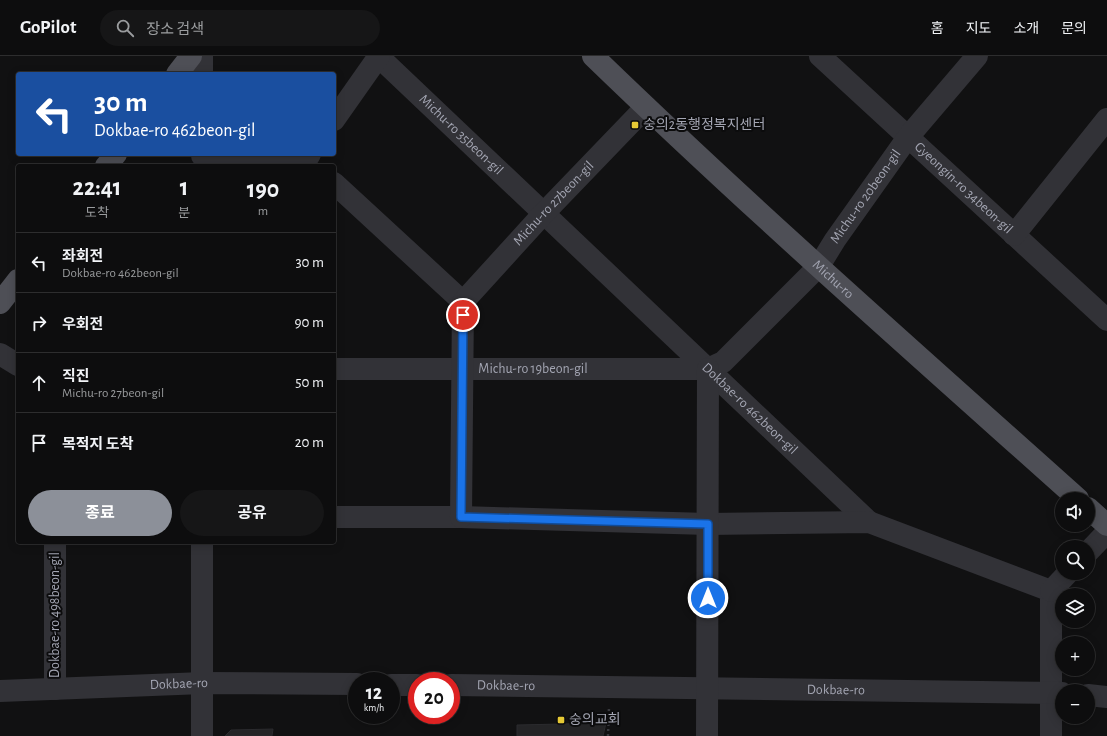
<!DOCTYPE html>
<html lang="ko">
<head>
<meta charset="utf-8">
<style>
	body { margin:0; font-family:"Alegreya Sans","Noto Sans KR",sans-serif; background:#161617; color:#f1f3f6; height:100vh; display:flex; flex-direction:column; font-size:15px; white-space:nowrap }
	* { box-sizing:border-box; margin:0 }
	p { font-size:13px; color:#9a9c9e }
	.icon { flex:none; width:22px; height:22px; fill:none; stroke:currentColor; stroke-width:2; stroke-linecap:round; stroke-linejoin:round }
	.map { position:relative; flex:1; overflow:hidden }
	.details { position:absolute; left:16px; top:108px; width:320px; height:380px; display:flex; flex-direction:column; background:#0d0d0e; border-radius:4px; box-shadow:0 2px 10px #0003,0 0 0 1px #2d2d2e }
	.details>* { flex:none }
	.top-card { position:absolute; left:16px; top:16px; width:320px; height:84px; border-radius:4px; box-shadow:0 2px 10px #0003,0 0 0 1px #2d2d2e; background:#1a4fa0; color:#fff; overflow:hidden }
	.fabs { position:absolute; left:1055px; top:436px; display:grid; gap:8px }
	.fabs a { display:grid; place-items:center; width:40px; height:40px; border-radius:50%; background:#0d0d0e; box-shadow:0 2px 10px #0003,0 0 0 1px #2d2d2e; font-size:20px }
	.speed { position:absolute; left:348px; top:616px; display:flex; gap:8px; font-size:20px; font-weight:700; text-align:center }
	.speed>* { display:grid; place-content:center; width:52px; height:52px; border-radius:50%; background:#0d0d0e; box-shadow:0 2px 10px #0003,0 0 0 1px #2d2d2e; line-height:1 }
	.speed small { font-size:10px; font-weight:400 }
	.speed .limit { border:6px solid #d22; background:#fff; color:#111 }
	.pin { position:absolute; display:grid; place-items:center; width:34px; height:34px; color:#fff; margin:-17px; border:2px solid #fff; border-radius:50%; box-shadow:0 1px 4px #0007 }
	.me { position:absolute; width:44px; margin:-22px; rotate:0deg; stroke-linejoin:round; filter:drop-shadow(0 0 3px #0008) }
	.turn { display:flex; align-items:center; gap:14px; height:84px; padding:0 12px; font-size:18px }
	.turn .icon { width:52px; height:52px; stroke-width:2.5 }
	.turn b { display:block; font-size:28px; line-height:34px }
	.eta { display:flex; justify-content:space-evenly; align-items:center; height:68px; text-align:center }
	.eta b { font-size:24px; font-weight:700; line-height:28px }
	.button { display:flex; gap:8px; margin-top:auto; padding:8px 12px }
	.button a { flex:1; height:46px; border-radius:24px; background:#8c9099; color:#fff; font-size:16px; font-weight:700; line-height:46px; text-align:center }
	.button a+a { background:#161617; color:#f1f3f6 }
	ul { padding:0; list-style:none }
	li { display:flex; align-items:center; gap:12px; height:60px; padding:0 12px; border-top:1px solid #2d2d2e }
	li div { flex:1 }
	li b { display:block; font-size:15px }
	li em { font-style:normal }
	header { display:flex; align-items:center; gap:24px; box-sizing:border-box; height:56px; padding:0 20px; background:#0d0d0e; border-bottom:1px solid #2d2d2e }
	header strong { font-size:19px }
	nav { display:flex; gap:22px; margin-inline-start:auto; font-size:14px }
	.search { width:280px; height:36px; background:#161617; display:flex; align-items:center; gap:10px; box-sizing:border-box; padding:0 14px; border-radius:22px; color:#9a9c9e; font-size:15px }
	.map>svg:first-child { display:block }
	.building { fill:#242426; stroke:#2b2b2e }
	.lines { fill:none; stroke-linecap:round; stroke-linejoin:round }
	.path { stroke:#38393e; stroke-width:2.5; stroke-dasharray:2 3; stroke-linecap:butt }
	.minor { stroke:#323237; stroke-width:22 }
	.major { stroke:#4e4f56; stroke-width:22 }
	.route-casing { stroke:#114b97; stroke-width:10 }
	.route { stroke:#1a73e8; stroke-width:7 }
	.poi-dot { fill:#e6c935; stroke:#0c0c0d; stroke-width:1.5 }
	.labels { text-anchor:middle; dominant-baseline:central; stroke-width:4; stroke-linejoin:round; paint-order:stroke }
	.poi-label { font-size:14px; fill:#a3a5b2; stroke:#0c0c0d; text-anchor:start }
	.street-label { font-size:14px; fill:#a3a5b2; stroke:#0c0c0d }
</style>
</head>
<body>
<header>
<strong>GoPilot</strong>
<div class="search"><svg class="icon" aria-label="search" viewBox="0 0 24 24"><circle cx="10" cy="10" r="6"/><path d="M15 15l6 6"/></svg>장소 검색</div>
<nav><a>홈</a><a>지도</a><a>소개</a><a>문의</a></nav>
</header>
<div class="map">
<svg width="1107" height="680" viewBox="0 0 1107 680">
	<rect width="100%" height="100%" fill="#111112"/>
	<path class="building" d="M 606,667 L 603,680 L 517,680 L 517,669 Z
		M 273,673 L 272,680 L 225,680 L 231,674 Z"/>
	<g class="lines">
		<path class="path" d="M 608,680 L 609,651"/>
		<g class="minor">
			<path d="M 202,0 L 202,18"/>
			<path id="s1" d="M 820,0 L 1107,264"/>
			<path id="s2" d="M 379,1 L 869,466"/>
			<path d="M 334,64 L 379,0"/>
			<path d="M 202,100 L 307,103 L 310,98"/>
			<path d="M 334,127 L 463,246"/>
			<path d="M 1014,179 L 1107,63"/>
			<path d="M 0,298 L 18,309"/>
			<path id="s3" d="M 334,313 L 708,313 L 723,306 L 819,210 L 835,184 L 908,81 L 977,0"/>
			<path d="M 334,461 L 461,461 L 708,468 L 869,466 L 1051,535 L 1051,680"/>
			<path id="s4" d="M 461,461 L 463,246 L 544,157 L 646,51"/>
			<path d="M 1088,496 L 1107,476"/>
			<path d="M 1051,535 L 1068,517"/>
			<path d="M 391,629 L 417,629"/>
			<path id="s5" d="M 451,629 L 1062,637"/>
			<path d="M 55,633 L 55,486"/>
			<path id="s6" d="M 0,635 L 203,627 L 357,628"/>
			<path d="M 1088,639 L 1107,641"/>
			<path d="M 202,680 L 202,486"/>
			<path d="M 707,680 L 708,313"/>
		</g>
		<g class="major">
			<path id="s7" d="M 593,0 C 750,152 915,297 1078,443"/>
			<path d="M 177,18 L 191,0"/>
			<path d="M 106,110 L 116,98"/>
			<path d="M 0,247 L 18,224"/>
			<path d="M 1088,452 L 1107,469"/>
		</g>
	</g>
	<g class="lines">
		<defs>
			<path id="route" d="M 463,259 L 461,461 L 708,468 L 708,542"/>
		</defs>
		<use href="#route" class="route-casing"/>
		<use href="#route" class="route"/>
	</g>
	<g class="poi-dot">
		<rect x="631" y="65" width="8" height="8" rx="2"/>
		<rect x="557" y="660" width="8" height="8" rx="2"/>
	</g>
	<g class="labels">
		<g class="poi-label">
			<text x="643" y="69">숭의2동행정복지센터</text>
			<text x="569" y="664">숭의교회</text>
		</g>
		<g class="street-label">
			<text stroke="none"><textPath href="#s2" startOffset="113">Michu-ro 35beon-gil</textPath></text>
			<text stroke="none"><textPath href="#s1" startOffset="195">Gyeongin-ro 34beon-gil</textPath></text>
			<text stroke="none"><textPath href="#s3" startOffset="610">Michu-ro 20beon-gil</textPath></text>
			<text stroke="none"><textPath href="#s4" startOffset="349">Michu-ro 27beon-gil</textPath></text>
			<text stroke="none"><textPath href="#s7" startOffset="328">Michu-ro</textPath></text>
			<text stroke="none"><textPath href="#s3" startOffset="199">Michu-ro 19beon-gil</textPath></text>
			<text stroke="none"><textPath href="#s2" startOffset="511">Dokbae-ro 462beon-gil</textPath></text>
			<text transform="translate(55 559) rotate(-90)">Dokbae-ro 498beon-gil</text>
			<text stroke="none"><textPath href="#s6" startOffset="179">Dokbae-ro</textPath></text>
			<text stroke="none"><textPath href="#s5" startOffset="55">Dokbae-ro</textPath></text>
			<text stroke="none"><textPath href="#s5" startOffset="385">Dokbae-ro</textPath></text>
		</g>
	</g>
</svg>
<div class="fabs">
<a><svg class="icon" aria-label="sound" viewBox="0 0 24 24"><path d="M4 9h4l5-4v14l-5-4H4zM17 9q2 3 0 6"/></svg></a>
<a><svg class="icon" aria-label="search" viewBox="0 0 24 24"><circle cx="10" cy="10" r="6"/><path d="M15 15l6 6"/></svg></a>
<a><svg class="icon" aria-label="layers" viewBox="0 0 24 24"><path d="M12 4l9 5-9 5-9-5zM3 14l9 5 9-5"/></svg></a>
<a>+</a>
<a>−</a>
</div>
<div class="speed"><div>12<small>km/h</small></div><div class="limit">20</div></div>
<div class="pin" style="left:463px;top:259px;background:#d93025"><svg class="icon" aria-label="arrive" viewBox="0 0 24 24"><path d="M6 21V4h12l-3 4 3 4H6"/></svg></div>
<svg class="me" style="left:708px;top:542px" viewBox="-20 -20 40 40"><circle r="17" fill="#1a73e8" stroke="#fff" stroke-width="3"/><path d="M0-11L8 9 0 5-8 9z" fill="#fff"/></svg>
<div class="top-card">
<div class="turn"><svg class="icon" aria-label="left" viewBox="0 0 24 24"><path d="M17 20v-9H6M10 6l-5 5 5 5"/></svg><div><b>30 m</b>Dokbae-ro 462beon-gil</div></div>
</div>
<section class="details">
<div class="eta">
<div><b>22:41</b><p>도착</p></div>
<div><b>1</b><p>분</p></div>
<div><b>190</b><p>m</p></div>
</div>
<ul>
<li><svg class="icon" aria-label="left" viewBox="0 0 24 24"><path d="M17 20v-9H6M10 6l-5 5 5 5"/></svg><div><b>좌회전</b><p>Dokbae-ro 462beon-gil</p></div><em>30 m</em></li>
<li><svg class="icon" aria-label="right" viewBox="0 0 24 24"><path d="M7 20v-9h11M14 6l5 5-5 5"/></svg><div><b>우회전</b></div><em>90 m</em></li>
<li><svg class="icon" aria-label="ahead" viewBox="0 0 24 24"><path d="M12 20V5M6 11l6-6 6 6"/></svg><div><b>직진</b><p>Michu-ro 27beon-gil</p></div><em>50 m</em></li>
<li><svg class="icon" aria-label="arrive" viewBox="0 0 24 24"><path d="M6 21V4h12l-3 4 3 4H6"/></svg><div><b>목적지 도착</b></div><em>20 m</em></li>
</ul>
<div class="button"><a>종료</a><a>공유</a></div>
</section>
</div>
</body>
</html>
